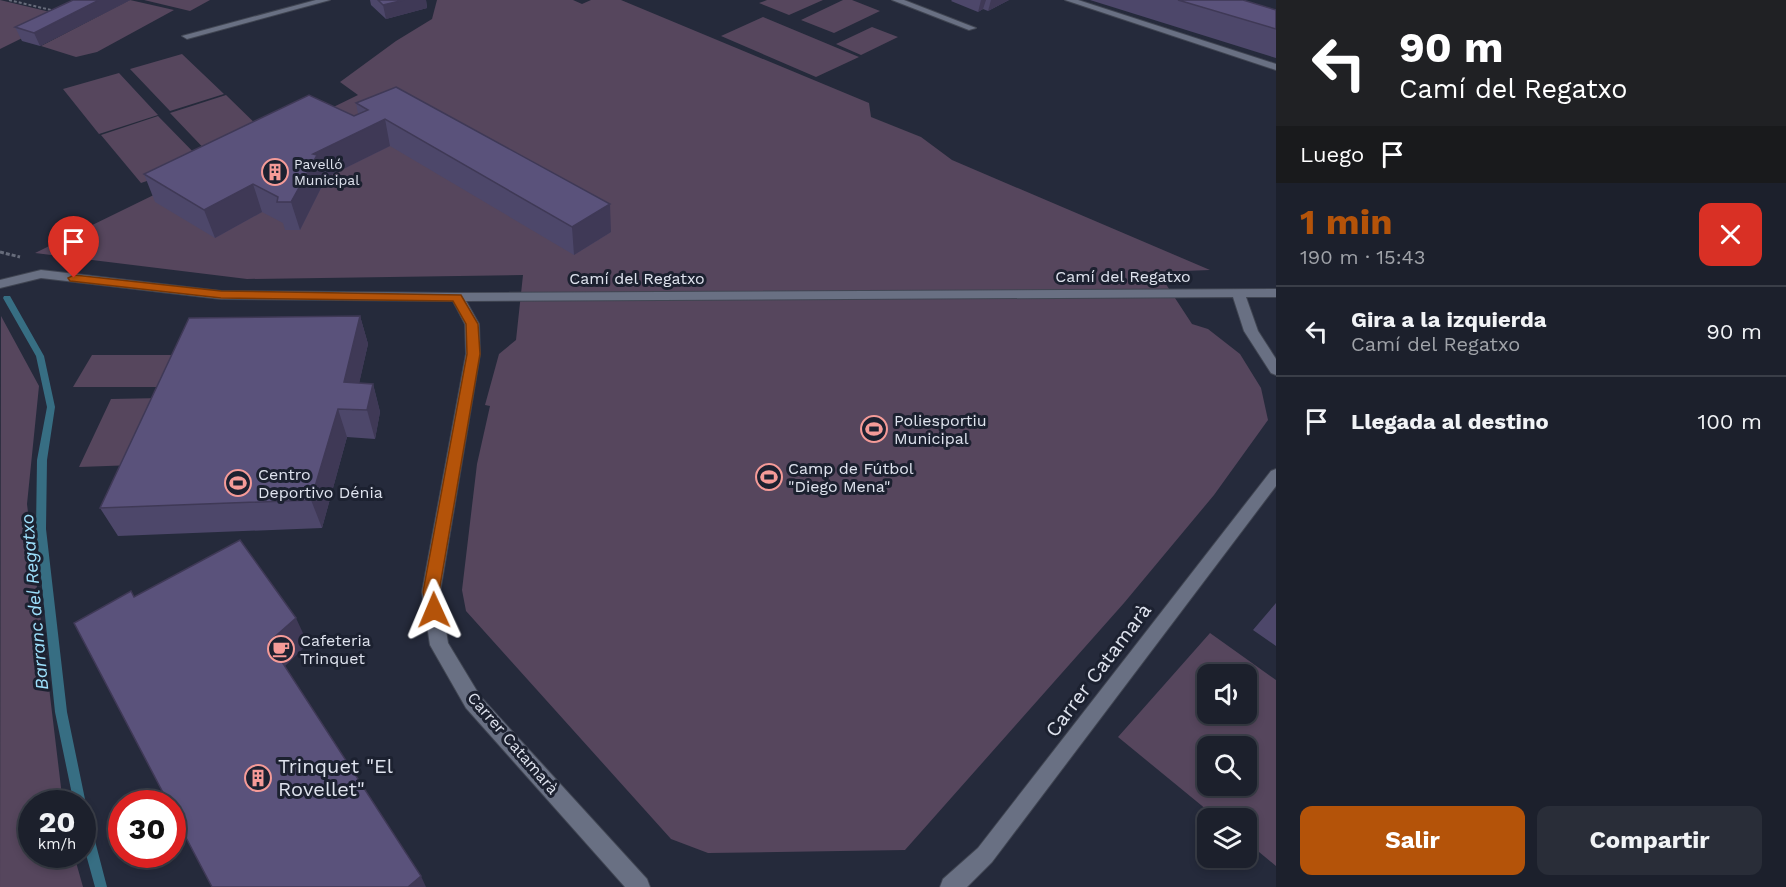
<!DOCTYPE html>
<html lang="es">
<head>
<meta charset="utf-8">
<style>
	body { margin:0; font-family:"Work Sans",sans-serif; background:#292d38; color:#f1f3f6; height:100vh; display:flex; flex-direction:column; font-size:22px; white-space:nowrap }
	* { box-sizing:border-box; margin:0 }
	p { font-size:20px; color:#a0a3a9 }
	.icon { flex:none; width:33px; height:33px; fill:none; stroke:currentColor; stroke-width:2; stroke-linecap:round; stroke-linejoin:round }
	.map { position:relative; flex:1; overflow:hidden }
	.sheet { display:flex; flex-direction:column; background:#1c202c; width:510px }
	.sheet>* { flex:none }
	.banner { background:#202124; color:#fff; overflow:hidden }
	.fabs { position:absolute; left:1197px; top:664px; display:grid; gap:12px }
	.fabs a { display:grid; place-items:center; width:60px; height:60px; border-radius:12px; background:#1c202c; box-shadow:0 3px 9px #0003,0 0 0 2px #3a3e48; font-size:30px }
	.speed { position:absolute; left:18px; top:790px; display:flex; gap:12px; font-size:30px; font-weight:700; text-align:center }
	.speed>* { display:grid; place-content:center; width:78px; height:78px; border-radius:50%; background:#1c202c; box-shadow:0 3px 9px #0003,0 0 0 2px #3a3e48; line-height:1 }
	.speed small { font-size:15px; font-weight:400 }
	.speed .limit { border:9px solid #d22; background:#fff; color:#111 }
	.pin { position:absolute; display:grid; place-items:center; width:51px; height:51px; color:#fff; margin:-62px -26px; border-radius:50% 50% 50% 0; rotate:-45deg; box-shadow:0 0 6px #0007 }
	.pin .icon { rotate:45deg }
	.me { position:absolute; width:66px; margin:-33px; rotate:359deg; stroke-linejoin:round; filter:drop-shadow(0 0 4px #0008) }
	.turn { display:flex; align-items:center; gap:21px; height:126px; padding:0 24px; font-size:27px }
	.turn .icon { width:78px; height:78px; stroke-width:2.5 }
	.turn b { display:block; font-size:42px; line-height:51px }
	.then { display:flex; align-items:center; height:57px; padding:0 24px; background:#0003; gap:12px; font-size:22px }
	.round { display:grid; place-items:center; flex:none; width:63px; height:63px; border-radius:12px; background:#292d38 }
	.headline { display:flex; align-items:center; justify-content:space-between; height:102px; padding:0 24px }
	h1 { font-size:36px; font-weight:700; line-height:45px; color:#b45309 }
	.primary-button { display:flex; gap:12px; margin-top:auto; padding:12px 24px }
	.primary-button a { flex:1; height:69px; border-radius:12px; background:#b45309; color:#fff; font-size:24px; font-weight:700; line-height:69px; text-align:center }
	.primary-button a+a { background:#292d38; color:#f1f3f6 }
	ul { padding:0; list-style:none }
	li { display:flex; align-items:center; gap:18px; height:90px; padding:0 24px; border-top:2px solid #3a3e48 }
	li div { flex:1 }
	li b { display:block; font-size:22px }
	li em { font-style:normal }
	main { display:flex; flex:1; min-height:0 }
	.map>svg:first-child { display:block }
	.green { fill:#56465d; fill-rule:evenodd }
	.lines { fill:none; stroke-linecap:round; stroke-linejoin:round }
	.stream { fill:#376e83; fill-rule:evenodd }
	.lane-casing { stroke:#404552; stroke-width:2 }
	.street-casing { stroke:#404552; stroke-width:2 }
	.path-far1 { stroke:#676c7b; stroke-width:2; stroke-dasharray:3 2; stroke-linecap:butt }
	.path { stroke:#676c7b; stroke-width:3; stroke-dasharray:4 2; stroke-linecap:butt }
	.lane { fill:#697083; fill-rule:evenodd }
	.street { fill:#697083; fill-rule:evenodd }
	.wall { fill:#4d476a }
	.shaded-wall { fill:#3f3956 }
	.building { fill:#5a527b; stroke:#3f3956; stroke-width:1.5 }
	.route { fill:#b45309; stroke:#753606; stroke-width:1.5 }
	.labels { text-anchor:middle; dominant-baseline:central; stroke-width:6; stroke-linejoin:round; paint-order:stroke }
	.far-poi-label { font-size:14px; fill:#dfe3ee; stroke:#1c2130; text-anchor:start }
	.street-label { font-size:16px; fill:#dfe3ee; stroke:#1c2130 }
	.poi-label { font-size:16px; fill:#dfe3ee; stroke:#1c2130; text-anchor:start }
	.water-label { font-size:18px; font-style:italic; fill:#9de0fc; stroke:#1c2130 }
	.near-street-label { font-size:20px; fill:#dfe3ee; stroke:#1c2130 }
	.near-poi-label { font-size:20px; fill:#dfe3ee; stroke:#1c2130; text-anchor:start }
</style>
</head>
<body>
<main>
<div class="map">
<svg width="1276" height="887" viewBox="0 0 1276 887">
	<rect width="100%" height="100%" fill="#252a3b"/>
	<path class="green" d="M 0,0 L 67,16 L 0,49 Z
		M 130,0 L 174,10 L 97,52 L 76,57 L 41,46 Z
		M 144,0 L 210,0 L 190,11 Z
		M 437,0 L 573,0 L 582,4 L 591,0 L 621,0 L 869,103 L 871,117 L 921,137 L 952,160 L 1210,270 L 1158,272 L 1192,324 L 1208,329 L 1240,354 L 1261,388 L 1268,420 L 1214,495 L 1124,603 L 905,850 L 708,853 L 671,839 L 466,611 L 462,590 L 477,464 L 490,406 L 485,405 L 499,354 L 516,340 L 523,275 L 247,279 L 35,253 L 358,95 L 340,82 L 396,41 L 432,19 Z
		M 767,0 L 823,0 L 789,15 L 759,3 Z
		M 843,0 L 852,0 L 880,11 L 834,33 L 801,20 Z
		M 763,17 L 859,57 L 816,77 L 721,36 Z
		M 872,27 L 898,37 L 861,55 L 836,44 Z
		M 182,54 L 224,94 L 170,111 L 130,69 Z
		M 119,73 L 158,115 L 99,134 L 63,89 Z
		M 226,95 L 269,137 L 213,158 L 170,113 Z
		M 158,116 L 203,162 L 141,183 L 101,135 Z
		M 1,316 L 39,386 L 27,504 L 63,804 L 32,804 L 32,855 L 74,855 L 83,887 L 0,887 Z
		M 92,355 L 181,355 L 166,387 L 73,387 Z
		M 162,398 L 135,465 L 79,467 L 111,399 Z
		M 1210,633 L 1276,680 L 1276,866 L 1247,842 L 1246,819 L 1218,819 L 1118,737 ZM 1208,675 L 1246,675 L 1246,714 L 1208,714 ZM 1208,747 L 1246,747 L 1246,786 L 1208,786 Z"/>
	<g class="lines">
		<path class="stream" d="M 4,296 L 10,296 L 44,356 L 55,407 L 47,460 L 46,529 L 67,712 L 86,804 L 83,809 L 86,810 L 88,814 L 107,887 L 95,887 L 82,840 L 82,804 L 74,804 L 55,712 L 36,529 L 37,460 L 47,407 L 36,356 L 3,298 Z"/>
		<defs>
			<path id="lane" d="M 316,0 L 330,0 L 187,39 L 182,36 Z
				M 1065,0 L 1078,0 L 1276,64 L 1276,70 Z"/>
			<path id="street" d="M 892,0 L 904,0 L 976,28 L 969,30 Z
				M 41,270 L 221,291 L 457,293 L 1276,289 L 1276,297 L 1246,297 L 1258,331 L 1276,359 L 1276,375 L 1271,373 L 1244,331 L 1233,297 L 466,301 L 479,324 L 480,354 L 440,592 L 448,643 L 480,696 L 647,879 L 650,887 L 625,887 L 466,708 L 430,645 L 422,592 L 466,354 L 465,324 L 453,301 L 221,299 L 41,278 L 0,288 L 0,280 Z
				M 1276,469 L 1276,486 L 992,862 L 967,887 L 940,887 L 943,879 L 978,848 L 1271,471 Z"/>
		</defs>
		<use href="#lane" class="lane-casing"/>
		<use href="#street" class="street-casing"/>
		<path class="path-far1" d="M 9,0 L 55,11"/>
		<path class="path" d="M 0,252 L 20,257"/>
		<use href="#lane" class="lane"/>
		<use href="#street" class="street"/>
	</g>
	<path class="wall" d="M 73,0 L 130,0 L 40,46 L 22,41 L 15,27 Z
		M 370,0 L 426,0 L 427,8 L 386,19 L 371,5 Z
		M 952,0 L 1009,0 L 988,11 L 983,9 L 978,12 L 951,1 Z
		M 1090,0 L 1243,0 L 1276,10 L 1276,58 Z
		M 356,103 L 611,232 L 574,255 L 390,146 L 323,179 L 324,182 L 300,230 L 285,230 L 283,223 L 262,212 L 215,238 L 155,202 L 144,174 L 354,116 L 358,114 Z
		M 360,316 L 368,344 L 359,383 L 373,384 L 380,412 L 375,439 L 347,437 L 322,528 L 118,536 L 100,508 Z
		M 1276,603 L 1276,646 L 1253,630 Z"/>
	<path class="shaded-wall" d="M 99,0 L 130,0 L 40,46 L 34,33 Z
		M 404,0 L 426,0 L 427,8 L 386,19 L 383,5 Z
		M 981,0 L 986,0 L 983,9 L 978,12 Z
		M 991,0 L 1009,0 L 988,11 Z
		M 385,119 L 390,146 L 323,179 L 324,182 L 300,230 L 291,202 L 313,154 Z
		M 253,184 L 262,212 L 215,238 L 204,210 Z
		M 610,204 L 611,232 L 574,255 L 572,227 Z
		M 360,316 L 368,344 L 353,411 L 344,382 Z
		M 373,384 L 380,412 L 375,439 L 367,410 Z
		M 338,409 L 347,437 L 322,528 L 311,500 Z
		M 296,618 L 308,644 L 283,668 L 269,642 Z
		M 421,876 L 426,887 L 408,887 Z"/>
	<path class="building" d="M 73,0 L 99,0 L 34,33 L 15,27 Z
		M 378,0 L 404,0 L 383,5 Z
		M 1178,0 L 1243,0 L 1276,10 L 1276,29 Z
		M 396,87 L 610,204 L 572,227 L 385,119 L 313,154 L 317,155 L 291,202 L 277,202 L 278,197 L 253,184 L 204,210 L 144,174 L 309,95 L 354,116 L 368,110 L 356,103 Z
		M 360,316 L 344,382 L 373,384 L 367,410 L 338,409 L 311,500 L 100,508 L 189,318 Z
		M 240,540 L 296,618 L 269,642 L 421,876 L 408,887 L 212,887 L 172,811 L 172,804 L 169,804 L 74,623 L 131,591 L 134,597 Z"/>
	<path class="route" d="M 74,275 L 221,291 L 461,295 L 478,324 L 480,354 L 439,592 L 442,610 L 439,615 L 434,617 L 428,615 L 423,592 L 467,354 L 466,324 L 453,301 L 221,298 L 70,281 L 68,278 Z"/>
	<defs>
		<symbol id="building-ring" viewBox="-11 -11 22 22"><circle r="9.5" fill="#1c2130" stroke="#f59b98" stroke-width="1.5"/><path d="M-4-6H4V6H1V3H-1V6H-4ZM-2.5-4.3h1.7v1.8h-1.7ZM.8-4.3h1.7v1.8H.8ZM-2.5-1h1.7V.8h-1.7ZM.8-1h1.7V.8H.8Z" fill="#f59b98"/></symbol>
		<symbol id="stadium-ring" viewBox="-11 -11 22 22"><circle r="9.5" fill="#1c2130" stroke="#f59b98" stroke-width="1.5"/><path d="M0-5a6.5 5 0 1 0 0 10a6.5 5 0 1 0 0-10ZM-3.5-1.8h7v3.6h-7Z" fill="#f59b98"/></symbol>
		<symbol id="cafe-ring" viewBox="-11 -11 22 22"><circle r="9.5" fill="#1c2130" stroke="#f59b98" stroke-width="1.5"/><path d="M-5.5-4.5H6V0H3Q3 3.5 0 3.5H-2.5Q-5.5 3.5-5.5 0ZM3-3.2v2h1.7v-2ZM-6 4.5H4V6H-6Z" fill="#f59b98"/></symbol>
	</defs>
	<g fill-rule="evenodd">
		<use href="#building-ring" x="260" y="157" width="30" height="30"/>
		<use href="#stadium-ring" x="859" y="414" width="30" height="30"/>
		<use href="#stadium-ring" x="754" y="462" width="30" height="30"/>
		<use href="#stadium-ring" x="223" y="468" width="30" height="30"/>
		<use href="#cafe-ring" x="266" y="634" width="30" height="30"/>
		<use href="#building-ring" x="243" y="763" width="30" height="30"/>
	</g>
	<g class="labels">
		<g class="far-poi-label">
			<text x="294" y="164">Pavelló<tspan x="294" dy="16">Municipal</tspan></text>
		</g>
		<g class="street-label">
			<text x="1123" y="276">Camí del Regatxo</text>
			<text x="637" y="278">Camí del Regatxo</text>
			<text transform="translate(513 743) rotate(49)">Carrer Catamarà</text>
		</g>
		<g class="poi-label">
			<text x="894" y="420">Poliesportiu<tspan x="894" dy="18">Municipal</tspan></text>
			<text x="788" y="468">Camp de Fútbol<tspan x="788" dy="18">"Diego Mena"</tspan></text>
			<text x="258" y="474">Centro<tspan x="258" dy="18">Deportivo Dénia</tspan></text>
			<text x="300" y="640">Cafeteria<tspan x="300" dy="18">Trinquet</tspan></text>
		</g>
		<g class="water-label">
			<text transform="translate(34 602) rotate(-95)">Barranc del Regatxo</text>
		</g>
		<g class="near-street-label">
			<text transform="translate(1098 670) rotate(-53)">Carrer Catamarà</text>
		</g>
		<g class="near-poi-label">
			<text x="278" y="766">Trinquet "El<tspan x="278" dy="23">Rovellet"</tspan></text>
		</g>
	</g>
</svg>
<div class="fabs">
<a><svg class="icon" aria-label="sound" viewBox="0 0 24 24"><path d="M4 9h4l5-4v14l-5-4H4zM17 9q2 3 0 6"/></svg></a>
<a><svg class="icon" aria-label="search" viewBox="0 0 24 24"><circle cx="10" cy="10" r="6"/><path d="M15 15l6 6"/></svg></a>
<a><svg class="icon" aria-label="layers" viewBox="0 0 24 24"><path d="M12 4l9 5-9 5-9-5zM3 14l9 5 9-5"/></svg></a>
</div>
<div class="speed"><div>20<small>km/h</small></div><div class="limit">30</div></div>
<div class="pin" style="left:74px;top:278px;background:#d93025"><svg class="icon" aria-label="arrive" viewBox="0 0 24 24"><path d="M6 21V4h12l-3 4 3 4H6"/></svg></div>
<svg class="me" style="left:434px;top:610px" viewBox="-20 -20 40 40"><path d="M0-17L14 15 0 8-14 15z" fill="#b45309" stroke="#fff" stroke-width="4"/></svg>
</div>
<section class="sheet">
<div class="banner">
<div class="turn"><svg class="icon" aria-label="left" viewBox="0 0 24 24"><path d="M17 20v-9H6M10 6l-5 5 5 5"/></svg><div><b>90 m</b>Camí del Regatxo</div></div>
<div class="then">Luego<svg class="icon" aria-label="arrive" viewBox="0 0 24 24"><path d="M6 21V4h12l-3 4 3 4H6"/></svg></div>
</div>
<div class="headline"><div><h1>1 min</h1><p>190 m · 15:43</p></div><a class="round" style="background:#d93025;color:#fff"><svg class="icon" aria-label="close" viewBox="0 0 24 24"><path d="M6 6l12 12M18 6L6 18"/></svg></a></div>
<ul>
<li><svg class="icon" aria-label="left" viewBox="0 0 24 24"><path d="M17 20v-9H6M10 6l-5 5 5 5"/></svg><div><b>Gira a la izquierda</b><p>Camí del Regatxo</p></div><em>90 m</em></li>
<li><svg class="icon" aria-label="arrive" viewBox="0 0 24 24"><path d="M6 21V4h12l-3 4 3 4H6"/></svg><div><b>Llegada al destino</b></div><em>100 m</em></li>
</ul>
<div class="primary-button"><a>Salir</a><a>Compartir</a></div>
</section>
</main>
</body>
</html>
